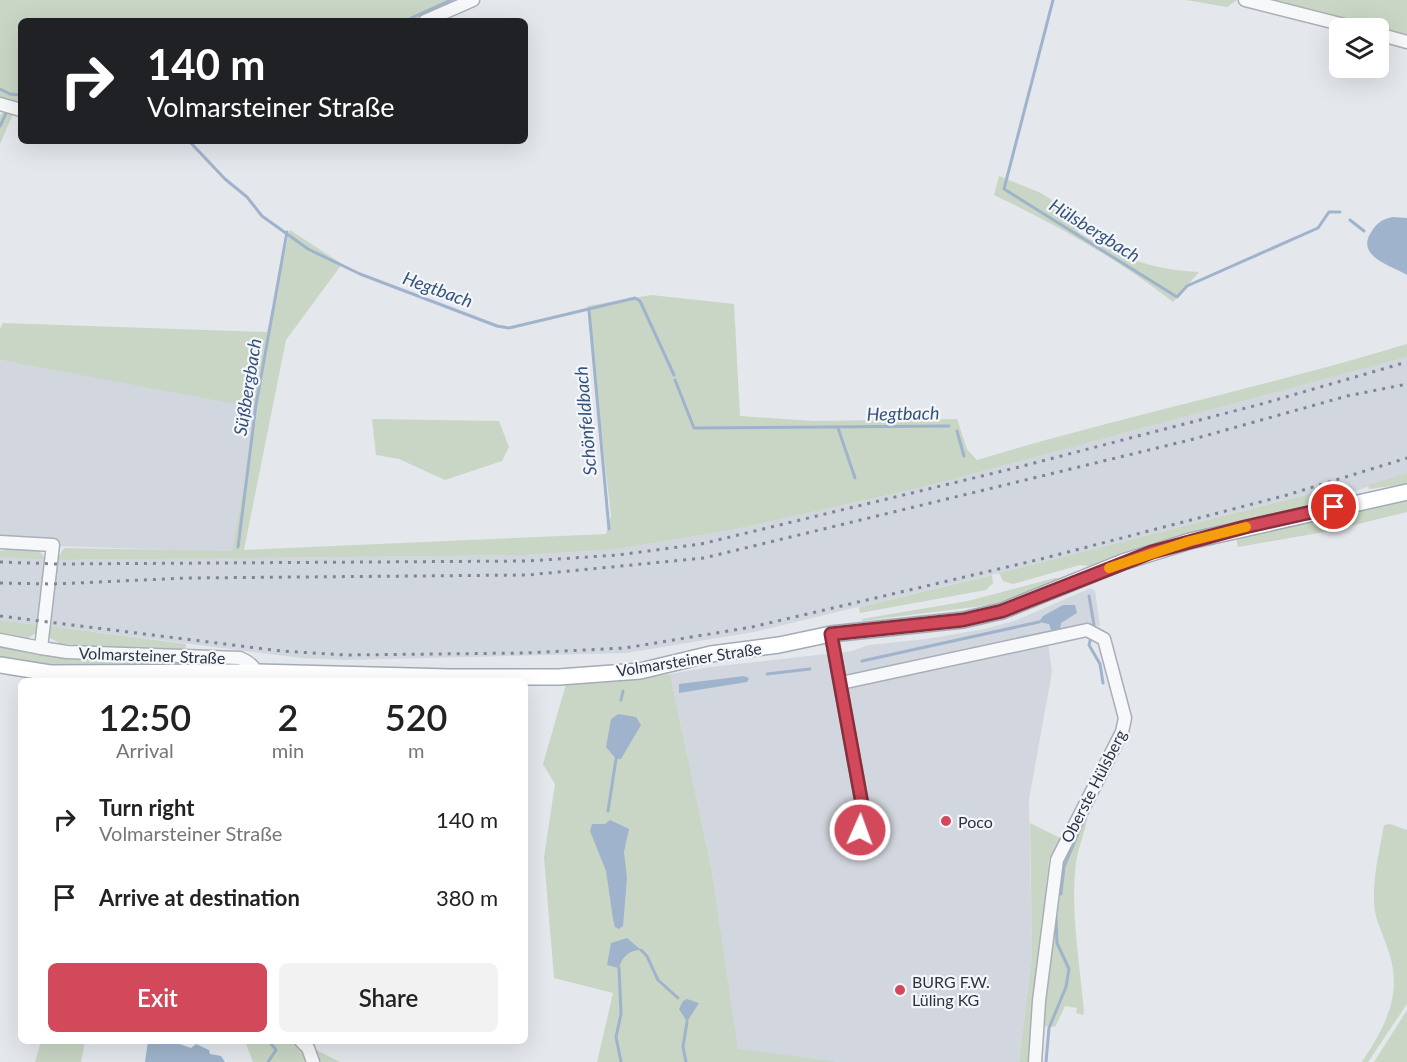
<!DOCTYPE html>
<html lang="en">
<head>
<meta charset="utf-8">
<style>
	body { margin:0; font-family:Lato,sans-serif; background:#f2f2f2; color:#222; height:100vh; display:flex; flex-direction:column; font-size:22px; white-space:nowrap }
	* { box-sizing:border-box; margin:0 }
	p { font-size:20px; color:#767676 }
	.icon { flex:none; width:33px; height:33px; fill:none; stroke:currentColor; stroke-width:2; stroke-linecap:round; stroke-linejoin:round }
	.map { position:relative; flex:1; overflow:hidden }
	.sheet { position:absolute; left:18px; top:678px; width:510px; height:366px; display:flex; flex-direction:column; background:#fff; border-radius:9px; box-shadow:0 6px 24px #0002 }
	.sheet>* { flex:none }
	.banner { position:absolute; left:18px; top:18px; width:510px; height:126px; border-radius:9px; box-shadow:0 6px 24px #0002; background:#202124; color:#fff; overflow:hidden }
	.tools { position:absolute; left:1329px; top:18px; display:grid; gap:12px }
	.tools a { display:grid; place-items:center; width:60px; height:60px; border-radius:9px; background:#fff; box-shadow:0 6px 24px #0002; font-size:30px }
	.pin { position:absolute; display:grid; place-items:center; width:51px; height:51px; color:#fff; margin:-26px; border:3px solid #fff; border-radius:50%; box-shadow:0 2px 6px #0007 }
	.me { position:absolute; width:66px; margin:-33px; rotate:2deg; stroke-linejoin:round; filter:drop-shadow(0 0 4px #0008) }
	.turn { display:flex; align-items:center; gap:21px; height:126px; padding:0 30px; font-size:27px }
	.turn .icon { width:78px; height:78px; stroke-width:2.5 }
	.turn b { display:block; font-size:42px; line-height:51px }
	.eta { display:flex; justify-content:space-evenly; align-items:center; height:102px; text-align:center }
	.eta b { font-size:36px; font-weight:600; line-height:42px }
	.primary-button { display:flex; gap:12px; margin-top:auto; padding:12px 30px }
	.primary-button a { flex:1; height:69px; border-radius:9px; background:#d1495b; color:#fff; font-size:24px; font-weight:600; line-height:69px; text-align:center }
	.primary-button a+a { background:#f2f2f2; color:#222 }
	ul { padding:0; list-style:none }
	li { display:flex; align-items:center; gap:18px; height:78px; padding:0 30px }
	li div { flex:1 }
	li b { display:block; font-size:22px }
	li em { font-style:normal }
	.map>svg:first-child { display:block }
	.built { fill:#d2d6de }
	.green { fill:#c9d6c5 }
	.water { fill:#9fb4cc }
	.lines { fill:none; stroke-linecap:round; stroke-linejoin:round }
	.stream { stroke:#9fb4cc; stroke-width:3 }
	.minor-casing { stroke:#a9aeb7; stroke-width:15 }
	.major-casing { stroke:#a3abb8; stroke-width:18 }
	.minor { stroke:#f7f8fa; stroke-width:12 }
	.major { stroke:#fff; stroke-width:15 }
	.rail { stroke:#7d8696; stroke-width:3; stroke-dasharray:3 6; stroke-linecap:butt }
	.route-casing { stroke:#882f3b; stroke-width:15 }
	.route { stroke:#d1495b; stroke-width:10 }
	.slow { stroke:#f59e0b; stroke-width:10 }
	.poi-dot { fill:#d1495b; stroke:#f4f6f9; stroke-width:2 }
	.labels { text-anchor:middle; dominant-baseline:central; stroke-width:4.5; stroke-linejoin:round; paint-order:stroke }
	.street-label { font-size:16px; fill:#2b3445; stroke:#f4f6f9 }
	.poi-label { font-size:16px; fill:#2b3445; stroke:#f4f6f9; text-anchor:start }
	.water-label { font-size:18px; font-style:italic; fill:#34527a; stroke:#f4f6f9 }
</style>
</head>
<body>
<div class="map">
<svg width="1407" height="1062" viewBox="0 0 1407 1062">
	<rect width="100%" height="100%" fill="#e4e7ec"/>
	<path class="built" d="M 1407,357 L 1407,473 L 1324,502 L 1320,491 L 999,573 L 754,632 L 626,653 L 346,660 L 301,658 L 49,626 L 57,560 L 527,555 L 618,549 L 732,530 L 928,486 Z
		M 0,360 L 258,407 L 232,552 L 0,544 Z
		M 0,557 L 45,560 L 37,625 L 0,620 Z
		M 1091,588 L 1095,591 L 1100,626 L 1089,625 L 1047,635 L 1052,672 L 1029,799 L 1032,957 L 1019,1062 L 841,1062 L 738,1050 L 712,871 L 670,674 L 710,667 L 852,651 L 869,645 L 926,639 L 985,629 L 1014,621 Z"/>
	<path class="green" d="M 0,0 L 473,0 L 425,21 L 21,21 L 21,110 L 0,104 Z
		M 1186,0 L 1237,0 L 1227,7 Z
		M 1274,0 L 1407,0 L 1407,37 Z
		M 6,111 L 14,112 L 0,144 L 0,115 Z
		M 999,176 L 1041,193 L 1056,203 L 1061,213 L 1077,226 L 1078,232 C 1118,257 1152,270 1199,272 L 1173,302 C 1118,259 1057,225 994,195 Z
		M 290,230 L 342,264 L 286,340 L 244,550 L 606,534 L 611,516 L 587,306 L 651,295 L 734,304 L 740,416 L 813,421 L 957,419 L 967,449 L 977,460 C 1119,417 1265,387 1407,344 L 1407,357 L 928,486 L 732,530 L 618,549 L 527,555 L 57,560 L 64,548 L 232,551 L 258,408 L 0,360 L 0,329 L 3,323 L 267,332 Z
		M 372,419 L 499,421 L 509,447 L 502,461 L 445,480 L 399,459 L 376,455 Z
		M 1407,473 L 1407,484 L 1369,489 L 1368,485 Z
		M 1321,491 L 1324,502 L 1201,530 L 1148,545 L 1096,567 L 1080,565 L 1013,584 L 1003,581 L 999,573 Z
		M 1407,499 L 1407,512 L 1330,531 L 1238,547 L 1236,537 Z
		M 24,547 C 34,549 41,549 45,560 L 0,557 L 0,551 Z
		M 992,575 L 993,583 L 986,590 L 860,613 L 859,607 Z
		M 1055,578 L 1062,578 L 998,604 L 862,621 L 862,619 L 968,601 Z
		M 0,620 L 37,625 L 36,633 L 25,640 L 0,634 Z
		M 49,626 L 186,644 L 186,650 L 61,644 L 50,638 Z
		M 0,645 L 182,661 L 182,666 L 46,665 L 0,657 Z
		M 670,674 L 712,871 L 738,1049 L 841,1062 L 597,1062 L 613,993 L 554,978 L 544,857 L 555,784 L 543,764 L 566,684 Z
		M 1085,813 L 1088,814 C 1086,831 1078,847 1076,863 C 1070,912 1080,964 1084,1012 L 1083,1015 L 1076,1013 L 1077,1008 L 1065,1006 L 1055,1027 L 1041,1026 L 1061,858 Z
		M 1030,823 L 1060,838 L 1049,859 L 1028,1062 L 1019,1062 L 1032,957 Z
		M 1390,824 L 1407,830 L 1407,1004 L 1368,1062 L 1362,1062 C 1384,1028 1402,997 1390,956 C 1386,941 1378,926 1375,912 C 1371,882 1379,854 1384,825 Z
		M 1407,1010 L 1407,1062 L 1374,1062 Z
		M 41,1041 L 85,1041 L 81,1062 L 35,1062 Z
		M 245,1041 L 298,1041 L 340,1062 L 253,1062 Z"/>
	<path class="water" d="M 1392,217 L 1407,218 L 1407,275 C 1392,266 1357,257 1370,234 C 1376,224 1380,220 1392,217 Z
		M 1063,605 L 1075,605 L 1077,613 L 1061,623 L 1060,631 L 1051,630 L 1049,624 L 1039,622 L 1043,616 Z
		M 744,676 L 749,678 L 747,682 L 679,693 L 679,684 Z
		M 618,714 L 636,717 L 641,725 L 621,759 L 616,759 L 606,747 L 611,719 Z
		M 610,820 L 629,829 L 624,852 L 627,878 L 623,926 L 619,929 L 615,927 L 613,919 L 606,871 L 590,831 L 592,824 L 605,824 Z
		M 627,938 L 641,950 C 629,950 622,957 619,968 L 607,965 L 611,943 Z
		M 687,999 L 699,1003 L 687,1022 L 679,1009 L 683,1001 Z
		M 148,1041 L 171,1041 L 191,1048 L 196,1044 L 209,1050 L 210,1054 L 221,1056 L 225,1062 L 145,1062 Z"/>
	<g class="lines">
		<path class="stream" d="M 1053,0 L 1004,189 L 1177,297 L 1187,286 L 1318,228 L 1329,212 L 1340,212
			M 405,21 L 451,0
			M 1359,24 L 1378,28
			M 0,89 L 10,94 L 21,95
			M 0,126 L 7,111
			M 189,141 L 225,179 L 247,197 L 262,216 L 308,249 L 360,274 L 497,326 L 509,328 L 635,298 L 640,301 L 674,375
			M 1350,220 L 1364,231
			M 589,310 L 609,529
			M 675,380 L 694,428 L 949,426
			M 838,428 L 855,478
			M 957,431 L 964,456
			M 238,547 L 256,405 L 287,232
			M 1089,596 L 1094,625 L 1093,631
			M 1091,637 L 1089,645 L 1100,664 L 1103,683
			M 862,661 L 1039,622
			M 767,674 L 810,669
			M 621,700 L 623,691
			M 608,811 L 616,759
			M 1061,894 L 1064,867 L 1084,819
			M 641,950 L 647,956 L 658,980 L 678,998
			M 619,968 L 621,1014 L 616,1037 L 621,1062
			M 268,1062 L 276,1050 L 269,1041
			M 686,1062 L 683,1047 L 687,1022
			M 1046,1062 L 1049,1028 L 1066,987 L 1069,969 L 1057,943 L 1056,917"/>
		<defs>
			<path id="minor" d="M 1245,0 L 1356,28
				M 425,21 L 473,0
				M 1378,34 L 1407,42
				M 0,104 L 21,110
				M 0,542 L 53,545 L 41,648 L 67,652 L 240,658 C 251,663 257,668 258,681
				M 831,634 L 862,804 L 858,846
				M 0,640 L 41,648
				M 841,683 L 1087,630 L 1104,639 L 1125,718 L 1122,732 L 1057,860 L 1039,1001 L 1035,1062
				M 301,1041 L 308,1048 L 313,1062"/>
			<path id="major" d="M 0,665 L 50,673 L 257,672 L 449,677 L 559,677 L 640,671 L 711,654 L 779,645 L 831,634 L 963,620 L 1002,611 L 1123,562 L 1190,541 L 1407,492"/>
		</defs>
		<use href="#minor" class="minor-casing"/>
		<use href="#major" class="major-casing"/>
		<use href="#minor" class="minor"/>
		<use href="#major" class="major"/>
		<path class="rail" d="M 0,562 L 57,564 L 528,561 L 618,555 L 701,544 L 1015,468 L 1265,403 L 1407,362
			M 0,583 L 54,584 L 187,578 L 528,575 L 704,558 L 1190,440 L 1347,396 L 1407,384
			M 0,616 L 281,651 L 345,655 L 525,653 L 625,648 L 752,627 L 1041,559 L 1287,495 L 1407,458"/>
	</g>
	<g class="lines">
		<defs>
			<path id="route" d="M 860,830 L 862,804 L 831,634 L 963,620 L 1002,611 L 1152,552 L 1245,527 L 1334,507"/>
		</defs>
		<use href="#route" class="route-casing"/>
		<use href="#route" class="route"/>
		<path class="slow" d="M 1109,568 L 1190,541 L 1246,527"/>
	</g>
	<g class="poi-dot">
		<circle cx="946" cy="821" r="6"/>
		<circle cx="900" cy="990" r="6"/>
	</g>
	<g class="labels">
		<g class="street-label">
			<text transform="translate(152 655) rotate(2)">Volmarsteiner Straße</text>
			<text transform="translate(689 659) rotate(-9)">Volmarsteiner Straße</text>
			<text transform="translate(1093 786) rotate(-63)">Oberste Hülsberg</text>
		</g>
		<g class="poi-label">
			<text x="958" y="821">Poco</text>
			<text x="912" y="981">BURG F.W.<tspan x="912" dy="18">Lüling KG</tspan></text>
		</g>
		<g class="water-label">
			<text transform="translate(1095 230) rotate(32)">Hülsbergbach</text>
			<text transform="translate(438 289) rotate(20)">Hegtbach</text>
			<text transform="translate(247 387) rotate(-81)">Süßbergbach</text>
			<text transform="translate(903 413) rotate(-1)">Hegtbach</text>
			<text transform="translate(585 421) rotate(-95)">Schönfeldbach</text>
		</g>
	</g>
</svg>
<div class="tools">
<a><svg class="icon" aria-label="layers" viewBox="0 0 24 24"><path d="M12 4l9 5-9 5-9-5zM3 14l9 5 9-5"/></svg></a>
</div>
<div class="pin" style="left:1334px;top:507px;background:#d93025"><svg class="icon" aria-label="arrive" viewBox="0 0 24 24"><path d="M6 21V4h12l-3 4 3 4H6"/></svg></div>
<svg class="me" style="left:860px;top:830px" viewBox="-20 -20 40 40"><circle r="17" fill="#d1495b" stroke="#fff" stroke-width="3"/><path d="M0-11L8 9 0 5-8 9z" fill="#fff"/></svg>
<div class="banner">
<div class="turn"><svg class="icon" aria-label="right" viewBox="0 0 24 24"><path d="M7 20v-9h11M14 6l5 5-5 5"/></svg><div><b>140 m</b>Volmarsteiner Straße</div></div>
</div>
<section class="sheet">
<div class="eta">
<div><b>12:50</b><p>Arrival</p></div>
<div><b>2</b><p>min</p></div>
<div><b>520</b><p>m</p></div>
</div>
<ul>
<li><svg class="icon" aria-label="right" viewBox="0 0 24 24"><path d="M7 20v-9h11M14 6l5 5-5 5"/></svg><div><b>Turn right</b><p>Volmarsteiner Straße</p></div><em>140 m</em></li>
<li><svg class="icon" aria-label="arrive" viewBox="0 0 24 24"><path d="M6 21V4h12l-3 4 3 4H6"/></svg><div><b>Arrive at destination</b></div><em>380 m</em></li>
</ul>
<div class="primary-button"><a>Exit</a><a>Share</a></div>
</section>
</div>
</body>
</html>
